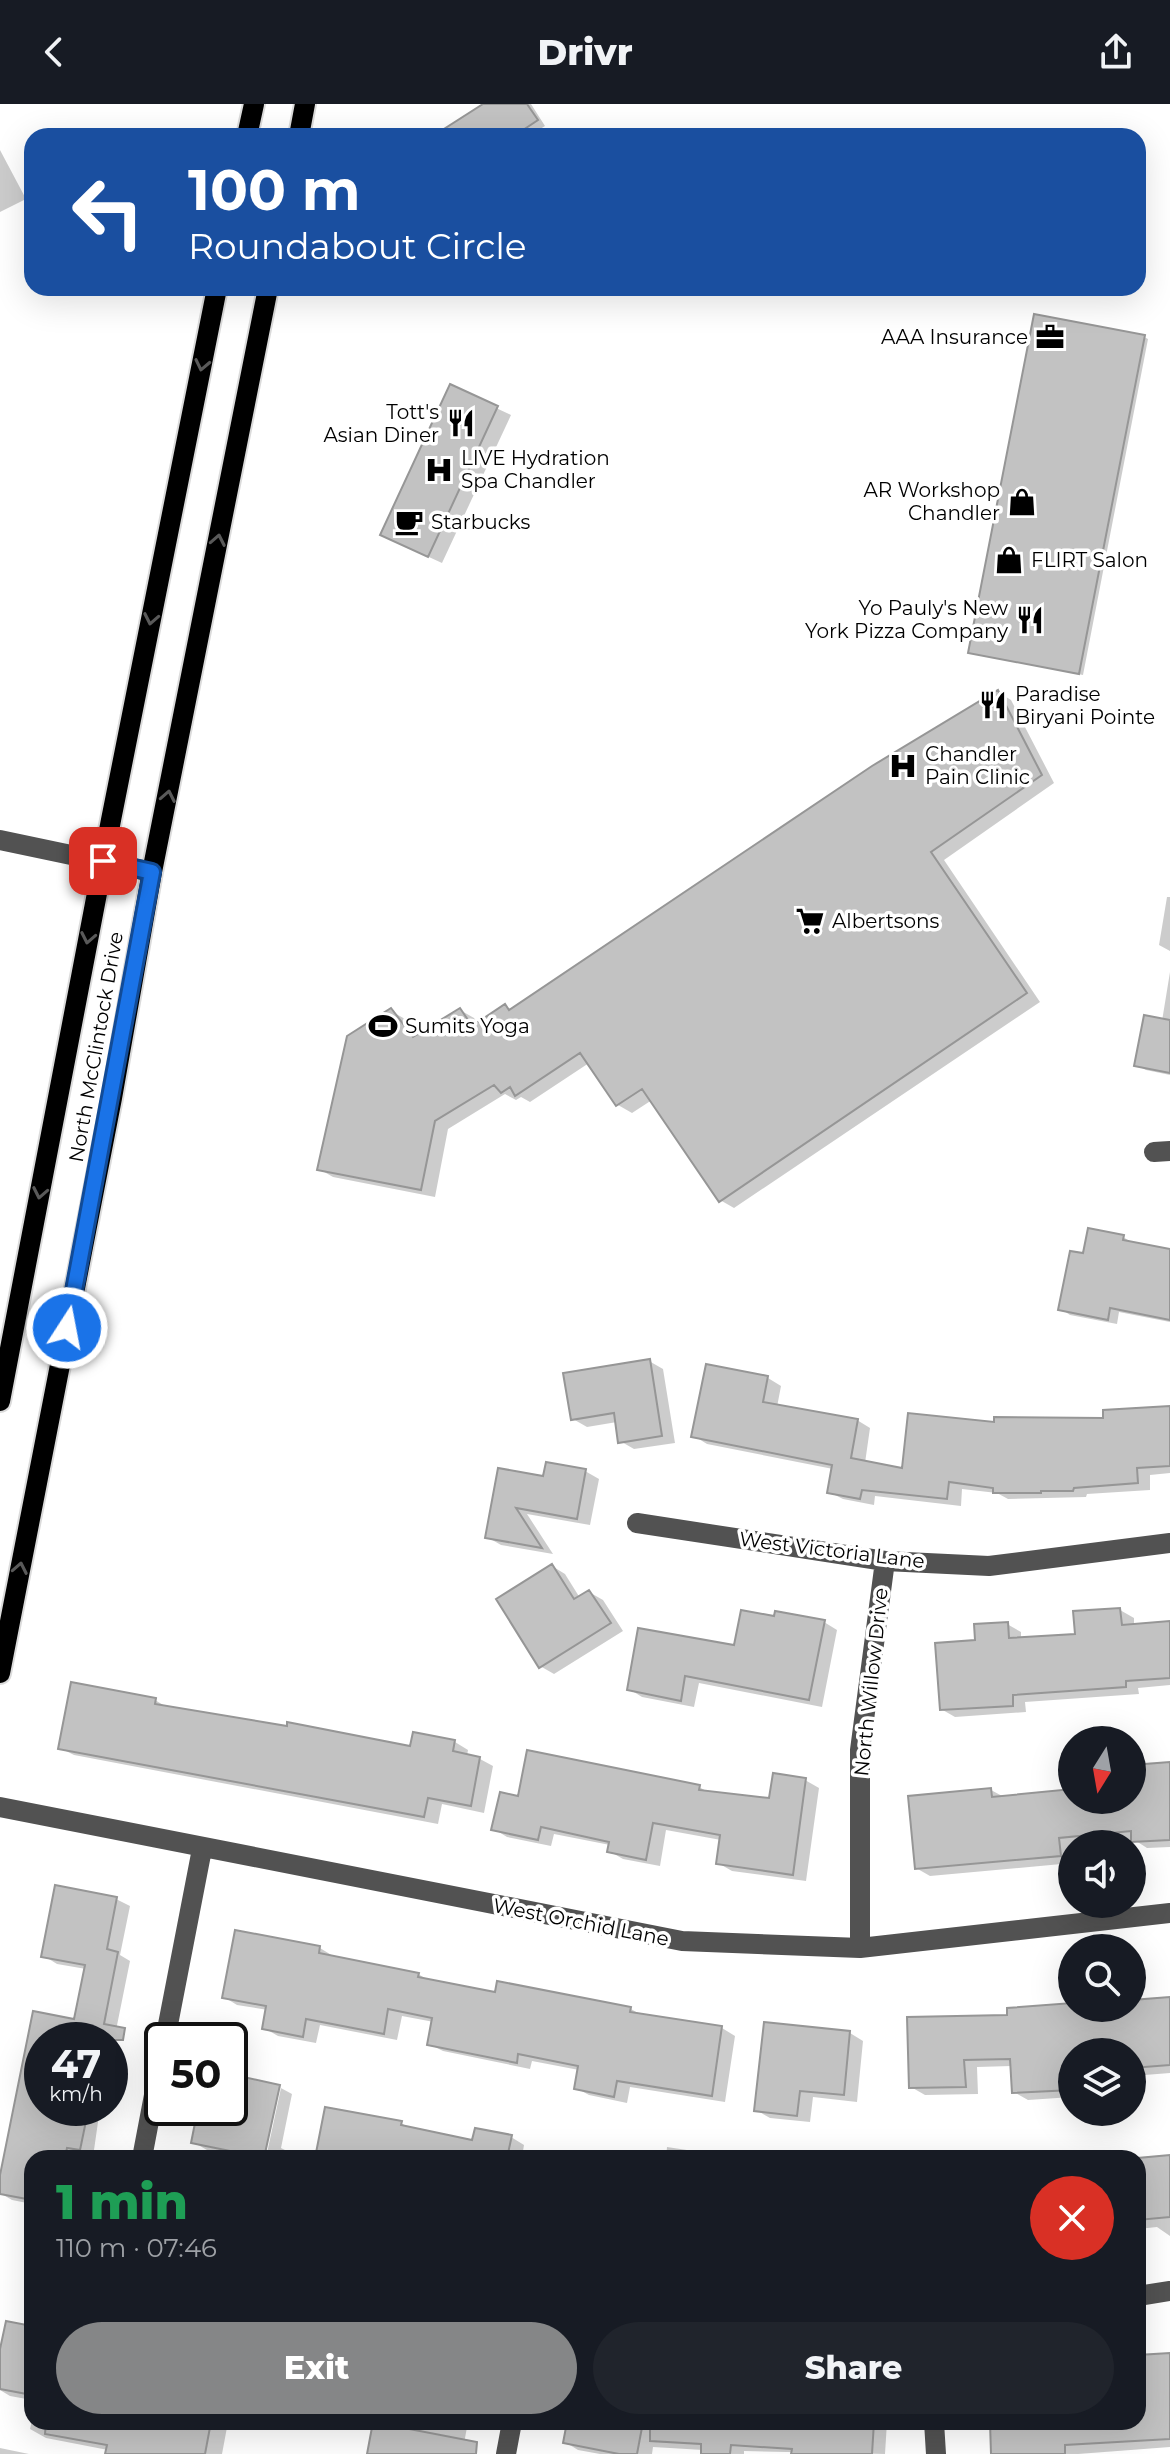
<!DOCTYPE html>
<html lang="en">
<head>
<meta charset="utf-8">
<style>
	body { margin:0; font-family:Montserrat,sans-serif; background:#20242c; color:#f1f3f6; height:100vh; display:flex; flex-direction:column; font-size:30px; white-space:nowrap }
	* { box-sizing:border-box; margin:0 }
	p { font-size:26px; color:#9ea1a6 }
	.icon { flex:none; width:44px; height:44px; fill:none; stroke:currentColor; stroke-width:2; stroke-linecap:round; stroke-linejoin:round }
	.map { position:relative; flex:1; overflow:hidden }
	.side { position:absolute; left:24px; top:2046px; width:1122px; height:280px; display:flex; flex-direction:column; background:#171b24; border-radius:24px; box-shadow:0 8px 32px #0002 }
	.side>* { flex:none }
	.top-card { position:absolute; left:24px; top:24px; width:1122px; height:168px; border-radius:24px; box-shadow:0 8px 32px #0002; background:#1a4fa0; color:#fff; overflow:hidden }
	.needle { width:52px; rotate:191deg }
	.buttons { position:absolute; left:1058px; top:1622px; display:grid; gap:16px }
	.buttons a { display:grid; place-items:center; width:88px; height:88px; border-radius:50%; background:#171b24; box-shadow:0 8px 32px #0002; font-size:40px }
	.speed { position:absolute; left:24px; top:1918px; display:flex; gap:16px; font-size:40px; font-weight:700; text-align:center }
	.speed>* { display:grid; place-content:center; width:104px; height:104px; border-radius:50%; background:#171b24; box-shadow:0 8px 32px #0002; line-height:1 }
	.speed small { font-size:20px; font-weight:400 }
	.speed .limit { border:4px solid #111; border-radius:12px; background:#fff; color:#111 }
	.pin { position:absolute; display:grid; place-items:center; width:68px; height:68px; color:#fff; margin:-34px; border-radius:16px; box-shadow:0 4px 12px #0006 }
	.me { position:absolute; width:88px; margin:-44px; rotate:11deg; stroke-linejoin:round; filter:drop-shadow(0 0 6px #0008) }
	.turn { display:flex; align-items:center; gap:28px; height:168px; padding:0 32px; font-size:36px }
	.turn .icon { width:104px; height:104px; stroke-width:2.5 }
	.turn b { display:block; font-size:56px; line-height:68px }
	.round { display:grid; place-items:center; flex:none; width:84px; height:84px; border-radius:42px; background:#20242c }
	.summary { display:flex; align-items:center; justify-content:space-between; height:136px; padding:0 32px }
	h1 { font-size:48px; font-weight:800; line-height:60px; color:#1e9e55 }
	.cta { display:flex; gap:16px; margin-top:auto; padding:16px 32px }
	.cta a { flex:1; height:92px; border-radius:48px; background:#858687; color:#fff; font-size:32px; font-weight:800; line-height:92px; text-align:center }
	.cta a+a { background:#20242c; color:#f1f3f6 }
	header { display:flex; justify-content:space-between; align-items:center; height:104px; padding:0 32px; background:#171b24; font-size:36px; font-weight:800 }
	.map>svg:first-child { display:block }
	.shadow { fill:#0003; fill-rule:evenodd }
	.building { fill:#c2c2c2; stroke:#969696; stroke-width:2 }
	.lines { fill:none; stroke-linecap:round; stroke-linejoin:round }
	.major-casing { stroke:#dbdbdb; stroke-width:24 }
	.minor { stroke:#525252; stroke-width:20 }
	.major { stroke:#000; stroke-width:20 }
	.oneway { stroke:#595959 }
	.route-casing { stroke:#114b97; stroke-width:20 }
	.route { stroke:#1a73e8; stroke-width:14 }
	.labels { text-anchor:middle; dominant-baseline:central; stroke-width:7; stroke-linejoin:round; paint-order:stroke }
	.poi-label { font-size:20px; fill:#000; stroke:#fff; text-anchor:start }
	.street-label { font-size:20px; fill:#000; stroke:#fff }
</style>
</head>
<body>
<header><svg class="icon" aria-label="back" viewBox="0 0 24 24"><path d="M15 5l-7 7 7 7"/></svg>Drivr<svg class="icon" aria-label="share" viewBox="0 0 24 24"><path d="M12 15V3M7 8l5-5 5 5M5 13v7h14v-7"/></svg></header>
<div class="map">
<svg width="1170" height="2350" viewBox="0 0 1170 2350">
	<rect width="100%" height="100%" fill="#fff"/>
	<path class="shadow" d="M 486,0 L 531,0 L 545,22 L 529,32 L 466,32 Z
		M 0,46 L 26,95 L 0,108 Z
		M 1144,233 L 1148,235 L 1083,571 L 974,550 Z
		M 451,283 L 511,311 L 442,459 L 396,438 Z
		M 998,588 L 1011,596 L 1054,679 L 944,756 L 1040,898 L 734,1104 L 720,1096 L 652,996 L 632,1009 L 618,1001 L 589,959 L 530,998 L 521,993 L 516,996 L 505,990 L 448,1025 L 435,1093 L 333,1073 L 319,1065 L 391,907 L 405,915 L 418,932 L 460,906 L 474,914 L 478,920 L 505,902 L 512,906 Z
		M 1167,793 L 1170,793 L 1170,847 L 1159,841 Z
		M 1170,868 L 1170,971 L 1146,966 L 1136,961 L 1162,917 Z
		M 1123,1133 L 1133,1139 L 1170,1147 L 1170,1218 L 1119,1208 L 1117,1220 L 1070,1211 L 1061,1205 L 1085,1151 Z
		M 649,1257 L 663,1265 L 675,1339 L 634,1345 L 620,1337 L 617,1318 L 587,1323 L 573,1315 Z
		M 768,1274 L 781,1282 L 777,1303 L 857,1316 L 870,1324 L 865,1359 L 903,1367 L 995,1321 L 1106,1316 L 1170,1304 L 1170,1369 L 1150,1371 L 1150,1386 L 1087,1390 L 1086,1393 L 1008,1395 L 997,1389 L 962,1385 L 961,1402 L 875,1392 L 874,1401 L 843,1395 L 829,1388 L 833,1365 L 707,1340 L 694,1332 Z
		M 585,1367 L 599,1375 L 590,1421 L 527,1410 L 553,1450 L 501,1441 L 487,1433 L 544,1375 Z
		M 552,1462 L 565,1470 L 580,1494 L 589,1488 L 603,1496 L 623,1527 L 554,1570 L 540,1562 Z
		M 1120,1506 L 1134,1514 L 1134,1522 L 1170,1519 L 1170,1581 L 1138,1584 L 1139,1590 L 1025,1598 L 1026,1608 L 955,1613 L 941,1605 L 977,1538 L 1007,1520 L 1021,1528 L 1021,1536 L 1077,1532 Z
		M 775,1514 L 824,1518 L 837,1526 L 822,1603 L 699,1579 L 694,1603 L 642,1593 L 629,1585 L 736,1543 Z
		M 155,1596 L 170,1605 L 412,1644 L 414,1630 L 455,1638 L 468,1646 L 467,1652 L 480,1655 L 493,1662 L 484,1709 L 442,1700 L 438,1720 L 74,1651 L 60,1644 Z
		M 1170,1660 L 1170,1743 L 1147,1744 L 1133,1735 L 1072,1740 L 1072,1759 L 930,1772 L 916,1764 L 991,1686 L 1004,1693 L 1072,1687 L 1072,1696 L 1132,1696 L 1132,1663 Z
		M 805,1676 L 819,1684 L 806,1777 L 732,1767 L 718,1759 L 721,1736 L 666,1726 L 660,1762 L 623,1755 L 609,1747 L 610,1741 L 554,1730 L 551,1742 L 507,1733 L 494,1725 L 519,1694 L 699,1683 L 710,1689 L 771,1697 Z
		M 116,1795 L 130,1802 L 120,1851 L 130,1857 L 110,1956 L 110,1936 L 42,1936 L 42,2004 L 100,2004 L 93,2053 L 81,2050 L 80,2054 L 32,2054 L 32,2100 L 12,2096 L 0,2089 L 0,2081 L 35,1909 L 76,1917 L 86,1865 L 57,1860 L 44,1852 Z
		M 237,1828 L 320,1844 L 333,1852 L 418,1870 L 430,1877 L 496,1891 L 498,1880 L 631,1905 L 643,1912 L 722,1924 L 735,1932 L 725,1998 L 630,1983 L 627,1999 L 589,1991 L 576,1984 L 579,1966 L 532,1957 L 530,1965 L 443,1947 L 429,1940 L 434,1918 L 402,1912 L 397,1936 L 320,1921 L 316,1939 L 278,1932 L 264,1924 L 268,1906 L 237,1901 L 224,1893 Z
		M 1170,1895 L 1170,1969 L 1132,1972 L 1132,1948 L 1072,1948 L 1072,1993 L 1028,1996 L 1014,1988 L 1012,1962 L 977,1963 L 978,1990 L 925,1991 L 911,1983 L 1009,1912 L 1072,1901 L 1072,1904 L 1132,1904 L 1132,1897 Z
		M 850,1929 L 863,1937 L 857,1998 L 813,1993 L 810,2018 L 770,2014 L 756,2006 Z
		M 230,1972 L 279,1983 L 292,1990 L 281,2044 L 297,2052 L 296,2054 L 235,2054 L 236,2051 L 207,2046 L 193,2038 L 200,2004 L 230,2004 ZM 277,1984 L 281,1984 L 267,2049 L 264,2048 Z
		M 401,2019 L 411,2025 L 474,2038 L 511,2033 L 524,2041 L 522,2053 L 528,2054 L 317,2054 Z
		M 667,2043 L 720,2051 L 725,2054 L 666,2054 Z
		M 558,2048 L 580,2053 L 583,2054 L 557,2054 Z
		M 1170,2053 L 1170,2132 L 1157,2123 L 1138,2125 L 1138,2056 Z
		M 32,2224 L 32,2296 L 10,2292 L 0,2286 L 0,2256 Z
		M 1170,2251 L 1170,2343 L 1078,2350 L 993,2350 L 992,2318 L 1138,2318 L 1138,2269 Z
		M 32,2316 L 32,2318 L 228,2318 L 222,2350 L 107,2350 L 108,2346 L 46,2334 L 30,2325 Z
		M 375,2318 L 468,2318 L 462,2350 L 369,2350 Z
		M 569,2318 L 887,2318 L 885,2350 L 744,2347 L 744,2350 L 703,2350 L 703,2346 L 653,2343 L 652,2350 L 600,2350 L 578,2346 L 565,2338 Z
		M 0,2344 L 29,2350 L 0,2350 Z"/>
	<path class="building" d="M 483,0 L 527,0 L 538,16 L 514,32 L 433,32 Z
		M 1034,210 L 1145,231 L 1079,570 L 968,549 Z
		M 450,280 L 498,302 L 428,453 L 380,431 Z
		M 998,586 L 1042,671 L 931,748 L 1027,889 L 719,1098 L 642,985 L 616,1002 L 580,949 L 515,992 L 510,983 L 501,989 L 494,981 L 435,1017 L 421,1086 L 317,1066 L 347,932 L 391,904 L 413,933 L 460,904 L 472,922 L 505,900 L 509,906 L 872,662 Z
		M 1144,911 L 1170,916 L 1170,969 L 1134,962 Z
		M 1088,1124 L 1124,1131 L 1123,1136 L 1170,1145 L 1170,1216 L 1110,1204 L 1108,1216 L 1058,1206 L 1070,1147 L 1083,1149 Z
		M 650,1255 L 662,1332 L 618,1339 L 614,1309 L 571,1316 L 563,1269 Z
		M 706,1260 L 768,1272 L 763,1298 L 858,1315 L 851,1354 L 902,1364 L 908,1309 L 994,1318 L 994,1313 L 1103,1314 L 1103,1306 L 1170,1302 L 1170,1362 L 1137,1364 L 1138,1379 L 1074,1384 L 1073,1387 L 1041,1387 L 1041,1389 L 993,1389 L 993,1384 L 949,1378 L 947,1395 L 862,1386 L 860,1395 L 827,1389 L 832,1361 L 691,1333 Z
		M 546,1358 L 586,1365 L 577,1415 L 516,1404 L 542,1444 L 485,1434 L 498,1364 L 543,1372 Z
		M 552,1460 L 574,1495 L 589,1486 L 611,1519 L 539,1564 L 496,1495 Z
		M 1120,1504 L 1122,1521 L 1170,1517 L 1170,1574 L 1126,1577 L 1126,1583 L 1013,1591 L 1013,1602 L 940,1606 L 935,1539 L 975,1536 L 974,1520 L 1008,1518 L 1009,1534 L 1075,1530 L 1073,1507 Z
		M 741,1506 L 774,1512 L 775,1507 L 825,1516 L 809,1596 L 685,1572 L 681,1597 L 627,1586 L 638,1524 L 734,1541 Z
		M 71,1578 L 156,1594 L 155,1600 L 287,1622 L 287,1618 L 410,1642 L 413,1628 L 455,1636 L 453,1647 L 480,1653 L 471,1702 L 428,1694 L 424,1713 L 58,1645 Z
		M 527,1646 L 700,1681 L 699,1686 L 769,1694 L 773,1669 L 806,1674 L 793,1771 L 716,1760 L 720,1731 L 653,1719 L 646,1756 L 607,1748 L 609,1738 L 541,1723 L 538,1736 L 491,1726 L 500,1688 L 518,1692 Z
		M 1170,1658 L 1170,1736 L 1131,1738 L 1131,1727 L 1059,1734 L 1061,1752 L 915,1765 L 908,1692 L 991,1684 L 992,1693 L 1072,1685 L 1072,1696 L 1132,1696 L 1132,1661 Z
		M 55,1781 L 117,1793 L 107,1845 L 118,1848 L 104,1920 L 125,1924 L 123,1936 L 42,1936 L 42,2008 L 86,2017 L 80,2046 L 67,2044 L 65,2054 L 32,2054 L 32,2096 L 0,2090 L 0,2071 L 33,1907 L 74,1915 L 85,1861 L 41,1853 Z
		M 235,1826 L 320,1842 L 319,1849 L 419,1869 L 418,1873 L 495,1888 L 497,1877 L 631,1903 L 630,1908 L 722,1922 L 712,1992 L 617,1977 L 614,1993 L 574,1985 L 578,1962 L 518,1950 L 517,1959 L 427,1941 L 432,1914 L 388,1905 L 384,1930 L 306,1915 L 303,1933 L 262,1925 L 266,1902 L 222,1894 Z
		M 1170,1893 L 1170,1961 L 1132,1964 L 1132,1948 L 1072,1948 L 1072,1986 L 1012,1989 L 1010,1955 L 964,1956 L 966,1983 L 909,1984 L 907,1913 L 1007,1911 L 1007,1904 L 1072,1899 L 1072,1904 L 1132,1904 L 1132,1896 Z
		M 764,1918 L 850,1927 L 844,1991 L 800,1987 L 797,2012 L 754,2007 Z
		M 230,1970 L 280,1981 L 264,2054 L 233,2054 L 235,2048 L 191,2039 L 198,2004 L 230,2004 Z
		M 325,2003 L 402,2017 L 401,2021 L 472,2036 L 475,2024 L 512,2031 L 507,2054 L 315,2054 Z
		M 1170,2051 L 1170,2113 L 1138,2116 L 1138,2054 Z
		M 6,2217 L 32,2222 L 32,2291 L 0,2285 L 0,2245 Z
		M 1170,2249 L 1170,2335 L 1065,2341 L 1065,2350 L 991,2350 L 990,2318 L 1138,2318 L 1138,2251 Z
		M 46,2318 L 211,2318 L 205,2350 L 105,2350 L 107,2341 L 45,2330 Z
		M 373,2318 L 477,2338 L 476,2350 L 367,2350 Z
		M 567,2318 L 643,2318 L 637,2350 L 619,2350 L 563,2339 Z
		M 650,2318 L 874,2318 L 872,2350 L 791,2350 L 792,2345 L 731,2341 L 730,2350 L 701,2350 L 701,2340 L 650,2337 Z"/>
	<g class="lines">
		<defs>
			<path id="major" d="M 247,32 L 254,0
				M 299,32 L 305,0
				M 0,1297 L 111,716 L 217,184
				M 0,1569 L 112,994 L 152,768 L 268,184"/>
		</defs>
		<use href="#major" class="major-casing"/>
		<path class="minor" d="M 0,736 L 152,768
			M 1154,1048 L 1170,1047
			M 637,1419 L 885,1457 L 989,1462 L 1170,1439
			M 0,1703 L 682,1837 L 860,1844 L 1170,1809
			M 860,1844 L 860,1646 L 885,1457
			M 165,1936 L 202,1745
			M 142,2054 L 162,1949
			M 1138,2192 L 1170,2187
			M 934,2318 L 936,2350
			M 506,2350 L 512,2318"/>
		<use href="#major" class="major"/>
	</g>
	<defs><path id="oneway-chevron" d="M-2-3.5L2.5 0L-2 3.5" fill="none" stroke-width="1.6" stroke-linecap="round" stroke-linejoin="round" transform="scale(2)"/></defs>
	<g class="oneway">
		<use href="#oneway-chevron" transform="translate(202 261) rotate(102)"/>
		<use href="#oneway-chevron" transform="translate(218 436) rotate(-79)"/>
		<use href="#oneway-chevron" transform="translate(151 515) rotate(101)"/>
		<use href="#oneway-chevron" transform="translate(168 692) rotate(-79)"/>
		<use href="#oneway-chevron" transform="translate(88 834) rotate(101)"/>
		<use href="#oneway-chevron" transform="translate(40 1089) rotate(101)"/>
		<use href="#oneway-chevron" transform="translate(20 1464) rotate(-79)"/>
	</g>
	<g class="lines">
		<defs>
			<path id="route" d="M 67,1224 L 152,768 L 103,757"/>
		</defs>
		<use href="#route" class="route-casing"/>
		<use href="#route" class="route"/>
	</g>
	<defs>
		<symbol id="office-bare" viewBox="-9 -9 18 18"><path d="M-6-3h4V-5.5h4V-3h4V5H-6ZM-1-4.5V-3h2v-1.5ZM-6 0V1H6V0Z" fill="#000" stroke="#fff" stroke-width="2.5" paint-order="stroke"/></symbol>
		<symbol id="restaurant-bare" viewBox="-9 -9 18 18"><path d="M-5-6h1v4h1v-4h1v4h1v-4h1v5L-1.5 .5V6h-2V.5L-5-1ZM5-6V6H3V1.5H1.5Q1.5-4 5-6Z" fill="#000" stroke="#fff" stroke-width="2.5" paint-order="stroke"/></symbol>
		<symbol id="hospital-bare" viewBox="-9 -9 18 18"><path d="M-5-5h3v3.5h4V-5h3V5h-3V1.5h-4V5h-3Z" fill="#000" stroke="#fff" stroke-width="2.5" paint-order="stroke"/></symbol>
		<symbol id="shop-bare" viewBox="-9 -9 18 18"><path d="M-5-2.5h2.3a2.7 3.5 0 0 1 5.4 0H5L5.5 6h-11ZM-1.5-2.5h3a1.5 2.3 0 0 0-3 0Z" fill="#000" stroke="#fff" stroke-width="2.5" paint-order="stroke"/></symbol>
		<symbol id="cafe-bare" viewBox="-9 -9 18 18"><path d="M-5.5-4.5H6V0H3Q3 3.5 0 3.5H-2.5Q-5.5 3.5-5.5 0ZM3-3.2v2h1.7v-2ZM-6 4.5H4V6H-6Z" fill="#000" stroke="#fff" stroke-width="2.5" paint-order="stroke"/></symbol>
		<symbol id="supermarket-bare" viewBox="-9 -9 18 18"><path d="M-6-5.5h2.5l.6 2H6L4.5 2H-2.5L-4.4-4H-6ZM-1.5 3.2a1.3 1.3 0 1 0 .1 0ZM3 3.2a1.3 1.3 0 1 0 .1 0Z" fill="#000" stroke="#fff" stroke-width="2.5" paint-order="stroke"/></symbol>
		<symbol id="stadium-bare" viewBox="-9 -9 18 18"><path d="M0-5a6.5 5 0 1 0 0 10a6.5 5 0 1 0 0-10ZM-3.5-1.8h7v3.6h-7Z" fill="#000" stroke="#fff" stroke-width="2.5" paint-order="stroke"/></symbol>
	</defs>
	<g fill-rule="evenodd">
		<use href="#office-bare" x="1030" y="213" width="40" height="40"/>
		<use href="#restaurant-bare" x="441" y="299" width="40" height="40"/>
		<use href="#hospital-bare" x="419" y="346" width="40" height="40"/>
		<use href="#shop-bare" x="1002" y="378" width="40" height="40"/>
		<use href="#cafe-bare" x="389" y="398" width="40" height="40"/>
		<use href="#shop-bare" x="989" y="436" width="40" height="40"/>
		<use href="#restaurant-bare" x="1010" y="496" width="40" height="40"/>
		<use href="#restaurant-bare" x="973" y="581" width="40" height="40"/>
		<use href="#hospital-bare" x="883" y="642" width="40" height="40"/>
		<use href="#supermarket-bare" x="790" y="797" width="40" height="40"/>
		<use href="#stadium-bare" x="363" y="902" width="40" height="40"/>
	</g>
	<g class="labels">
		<g class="poi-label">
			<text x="1028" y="233" text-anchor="end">AAA Insurance</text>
			<text x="439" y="308" text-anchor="end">Tott's<tspan x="439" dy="23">Asian Diner</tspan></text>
			<text x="461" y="354">LIVE Hydration<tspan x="461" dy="23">Spa Chandler</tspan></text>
			<text x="1000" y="386" text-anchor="end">AR Workshop<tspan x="1000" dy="23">Chandler</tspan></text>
			<text x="431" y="418">Starbucks</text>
			<text x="1031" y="456">FLIRT Salon</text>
			<text x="1008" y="504" text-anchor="end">Yo Pauly's New<tspan x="1008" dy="23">York Pizza Company</tspan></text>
			<text x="1015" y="590">Paradise<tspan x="1015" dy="23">Biryani Pointe</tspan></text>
			<text x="925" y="650">Chandler<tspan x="925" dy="23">Pain Clinic</tspan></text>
			<text x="832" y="817">Albertsons</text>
			<text x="405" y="922">Sumits Yoga</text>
		</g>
		<g class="street-label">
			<text transform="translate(96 943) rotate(-80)">North McClintock Drive</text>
			<text transform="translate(832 1446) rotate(7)">West Victoria Lane</text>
			<text transform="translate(871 1578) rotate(-84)">North Willow Drive</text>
			<text transform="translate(581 1818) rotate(11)">West Orchid Lane</text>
		</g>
	</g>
</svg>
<div class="buttons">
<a><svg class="needle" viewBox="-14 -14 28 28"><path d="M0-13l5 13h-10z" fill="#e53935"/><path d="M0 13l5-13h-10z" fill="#9ea1a6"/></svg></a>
<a><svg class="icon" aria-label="sound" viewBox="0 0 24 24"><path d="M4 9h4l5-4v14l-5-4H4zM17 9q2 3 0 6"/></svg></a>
<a><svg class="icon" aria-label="search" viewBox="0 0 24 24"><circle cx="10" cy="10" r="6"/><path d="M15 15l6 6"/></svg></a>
<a><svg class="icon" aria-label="layers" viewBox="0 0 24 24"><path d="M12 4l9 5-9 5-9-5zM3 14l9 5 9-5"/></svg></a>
</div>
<div class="speed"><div>47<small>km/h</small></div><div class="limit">50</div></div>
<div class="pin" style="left:103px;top:757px;background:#d93025"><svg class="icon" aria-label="arrive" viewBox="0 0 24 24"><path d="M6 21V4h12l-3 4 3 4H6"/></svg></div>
<svg class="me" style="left:67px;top:1224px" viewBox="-20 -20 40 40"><circle r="17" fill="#1a73e8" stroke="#fff" stroke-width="3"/><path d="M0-11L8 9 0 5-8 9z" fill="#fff"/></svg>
<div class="top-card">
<div class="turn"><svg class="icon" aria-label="left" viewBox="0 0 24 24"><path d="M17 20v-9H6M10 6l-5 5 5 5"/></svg><div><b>100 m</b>Roundabout Circle</div></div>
</div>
<section class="side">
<div class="summary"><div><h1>1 min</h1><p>110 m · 07:46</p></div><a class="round" style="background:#d93025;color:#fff"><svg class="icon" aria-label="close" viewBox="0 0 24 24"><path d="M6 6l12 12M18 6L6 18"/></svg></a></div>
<div class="cta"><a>Exit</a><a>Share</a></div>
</section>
</div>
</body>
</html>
